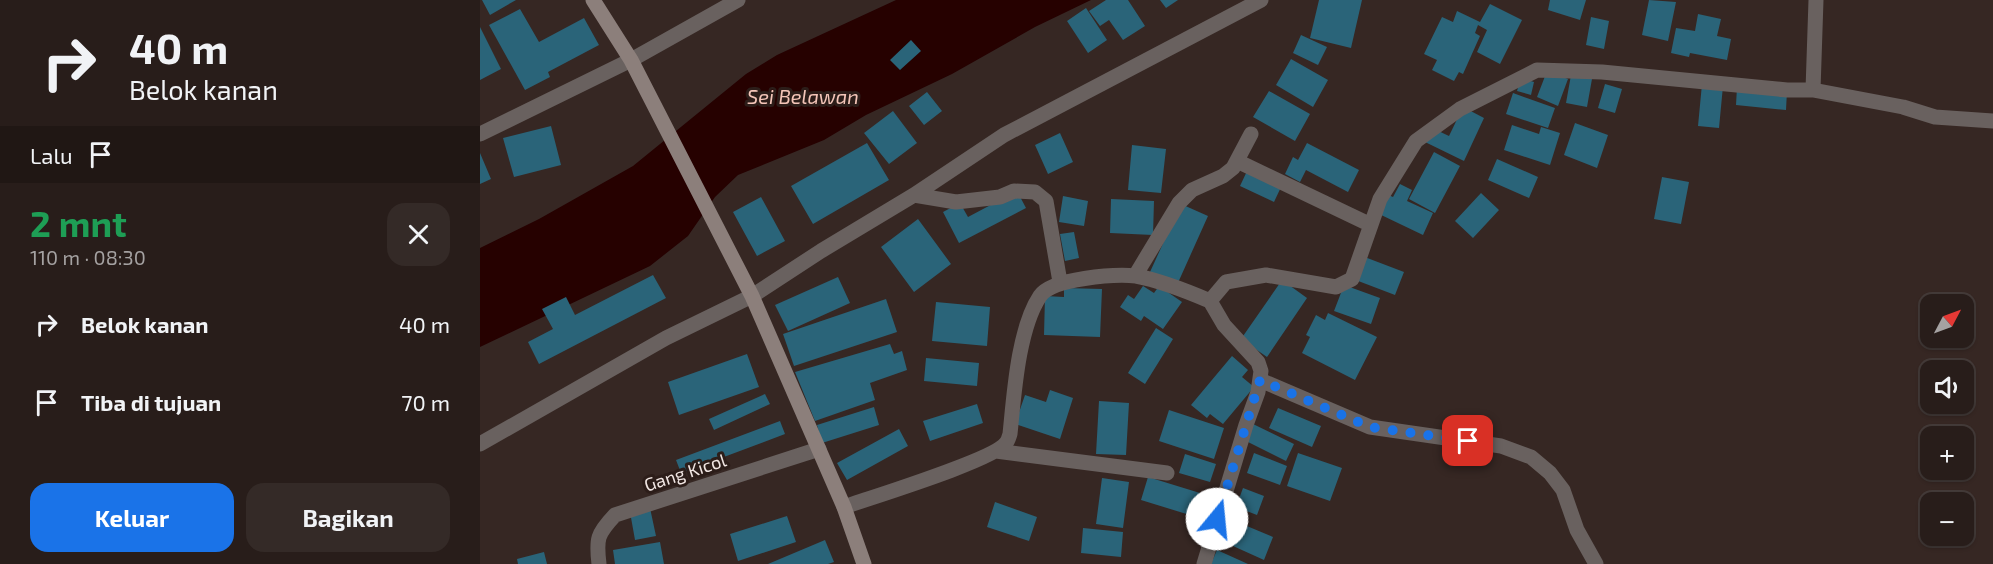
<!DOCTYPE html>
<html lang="id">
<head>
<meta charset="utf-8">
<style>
	body { margin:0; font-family:"Exo 2",sans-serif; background:#342a27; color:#f1f3f6; height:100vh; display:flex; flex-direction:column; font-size:22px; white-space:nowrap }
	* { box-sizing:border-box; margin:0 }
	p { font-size:20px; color:#a5a2a2 }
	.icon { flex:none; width:33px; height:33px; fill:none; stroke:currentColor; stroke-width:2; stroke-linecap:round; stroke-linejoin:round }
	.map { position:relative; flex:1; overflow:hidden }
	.details { display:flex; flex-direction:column; background:#281d1a; width:480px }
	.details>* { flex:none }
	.banner { background:#281d1a; color:#f1f3f6; overflow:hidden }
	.needle { width:39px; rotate:49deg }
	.buttons { position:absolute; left:1440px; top:294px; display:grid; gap:12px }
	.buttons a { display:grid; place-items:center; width:54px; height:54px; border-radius:12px; background:#281d1a; box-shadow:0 2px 4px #0004,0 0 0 2px #443b39; font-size:30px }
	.pin { position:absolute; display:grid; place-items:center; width:51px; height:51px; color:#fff; margin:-26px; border-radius:12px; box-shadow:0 3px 9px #0006 }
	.me { position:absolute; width:66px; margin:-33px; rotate:17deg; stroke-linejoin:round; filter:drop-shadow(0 0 4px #0008) }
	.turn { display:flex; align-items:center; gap:21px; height:126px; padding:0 30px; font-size:27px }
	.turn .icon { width:78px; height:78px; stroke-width:2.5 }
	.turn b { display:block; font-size:42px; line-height:51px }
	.then { display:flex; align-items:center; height:57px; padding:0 30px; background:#0003; gap:12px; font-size:22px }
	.round { display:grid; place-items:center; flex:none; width:63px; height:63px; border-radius:18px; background:#342a27 }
	.summary { display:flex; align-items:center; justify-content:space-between; height:102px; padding:0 30px }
	h1 { font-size:36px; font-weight:700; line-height:45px; color:#1e9e55 }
	.cta { display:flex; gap:12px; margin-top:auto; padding:12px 30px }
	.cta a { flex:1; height:69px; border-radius:18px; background:#1a73e8; color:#fff; font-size:24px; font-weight:700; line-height:69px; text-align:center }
	.cta a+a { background:#342a27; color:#f1f3f6 }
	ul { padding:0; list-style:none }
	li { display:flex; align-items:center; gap:18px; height:78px; padding:0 30px }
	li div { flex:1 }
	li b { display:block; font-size:22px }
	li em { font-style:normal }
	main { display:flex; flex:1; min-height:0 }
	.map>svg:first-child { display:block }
	.water { fill:#260100 }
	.building { fill:#2a6479 }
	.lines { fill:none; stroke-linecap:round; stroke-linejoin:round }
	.street { stroke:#69615f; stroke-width:15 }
	.secondary { stroke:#8c7f7b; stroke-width:15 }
	.route { stroke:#1a73e8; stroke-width:10; stroke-dasharray:0 18 }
	.labels { text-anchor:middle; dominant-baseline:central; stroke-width:6; stroke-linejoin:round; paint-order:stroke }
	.street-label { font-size:18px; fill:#f0e5e2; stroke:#2c1d19 }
	.water-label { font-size:20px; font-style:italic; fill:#f4c5b8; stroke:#2c1d19 }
</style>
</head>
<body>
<main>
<section class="details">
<div class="banner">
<div class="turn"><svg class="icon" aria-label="right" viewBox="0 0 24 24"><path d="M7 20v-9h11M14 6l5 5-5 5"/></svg><div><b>40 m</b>Belok kanan</div></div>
<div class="then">Lalu<svg class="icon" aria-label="arrive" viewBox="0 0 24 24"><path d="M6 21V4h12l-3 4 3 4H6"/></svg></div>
</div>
<div class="summary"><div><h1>2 mnt</h1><p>110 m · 08:30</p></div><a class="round"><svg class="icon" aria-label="close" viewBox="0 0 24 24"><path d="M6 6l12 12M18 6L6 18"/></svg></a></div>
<ul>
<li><svg class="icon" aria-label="right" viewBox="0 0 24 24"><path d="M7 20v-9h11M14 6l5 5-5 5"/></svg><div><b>Belok kanan</b></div><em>40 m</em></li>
<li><svg class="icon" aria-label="arrive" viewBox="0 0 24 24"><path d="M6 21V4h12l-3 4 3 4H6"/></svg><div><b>Tiba di tujuan</b></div><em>70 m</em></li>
</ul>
<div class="cta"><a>Keluar</a><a>Bagikan</a></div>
</section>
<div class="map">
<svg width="1513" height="564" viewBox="0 0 1513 564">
	<rect width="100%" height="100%" fill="#362723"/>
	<path class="water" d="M 416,0 L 611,0 L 555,27 L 472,74 L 386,115 L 344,140 L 258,175 L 235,197 L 208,236 L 170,266 L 0,347 L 0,248 L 59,219 L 153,166 L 266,74 L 297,55 Z"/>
	<path class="building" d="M 2,0 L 36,0 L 10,15 Z
		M 626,0 L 648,0 L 665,26 L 643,40 L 629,20 L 620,26 L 609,11 Z
		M 680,0 L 698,0 L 686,8 Z
		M 839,0 L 882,0 L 871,48 L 830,38 Z
		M 1070,0 L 1106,0 L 1100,20 L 1068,10 Z
		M 1169,0 L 1196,2 L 1188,41 L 1162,35 Z
		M 1010,4 L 1042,20 L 1020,64 L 997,52 L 1007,30 L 998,25 L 995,33 L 1000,36 L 983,74 L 979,72 L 974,81 L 952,70 L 957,60 L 944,54 L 962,17 L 973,22 L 977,11 L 1000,22 Z
		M 606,8 L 627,40 L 608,53 L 587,21 Z
		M 40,9 L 59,42 L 104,18 L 119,45 L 68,72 L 70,77 L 45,90 L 9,25 Z
		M 1218,14 L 1241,19 L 1237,36 L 1251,39 L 1247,60 L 1210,53 L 1209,57 L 1191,53 L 1196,28 L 1215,31 Z
		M 1111,17 L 1129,21 L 1124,49 L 1106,45 Z
		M 0,27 L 21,69 L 0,80 Z
		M 821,35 L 847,47 L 838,65 L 813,53 Z
		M 431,40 L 441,51 L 420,70 L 410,60 Z
		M 811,59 L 848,80 L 833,107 L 796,85 Z
		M 1067,71 L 1088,79 L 1078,106 L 1057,97 Z
		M 1091,75 L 1112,79 L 1107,107 L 1086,103 Z
		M 1041,78 L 1054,82 L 1051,95 L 1037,91 Z
		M 1125,84 L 1142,89 L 1135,113 L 1118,108 Z
		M 1222,84 L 1243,86 L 1239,128 L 1218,126 Z
		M 1257,87 L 1307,91 L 1306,110 L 1256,105 Z
		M 789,91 L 830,114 L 815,141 L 773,117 Z
		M 447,92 L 462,111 L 444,125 L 429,106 Z
		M 1033,93 L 1075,108 L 1068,128 L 1026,114 Z
		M 983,107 L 1004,118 L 984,161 L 945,142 L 952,128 L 969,136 Z
		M 413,111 L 437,143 L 409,164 L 384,133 Z
		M 1095,123 L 1128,135 L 1117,168 L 1084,155 Z
		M 1032,125 L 1059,134 L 1061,127 L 1080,133 L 1070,165 L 1024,150 Z
		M 71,126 L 81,165 L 34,177 L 23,138 Z
		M 580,133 L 593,162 L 568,174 L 555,145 Z
		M 387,143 L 409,180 L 333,224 L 311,186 Z
		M 827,143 L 879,170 L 868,192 L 826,170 L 820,182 L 805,174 L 813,157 L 818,160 Z
		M 652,145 L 686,149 L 681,193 L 648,190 Z
		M 954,152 L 980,166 L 955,213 L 929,199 Z
		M 0,153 L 11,179 L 0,184 Z
		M 1017,159 L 1058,177 L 1049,198 L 1008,180 Z
		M 768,169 L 802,185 L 794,202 L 760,186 Z
		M 1182,177 L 1209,182 L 1201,224 L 1174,219 Z
		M 920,184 L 932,190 L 927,201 L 953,213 L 943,235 L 897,213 L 906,194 L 913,197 Z
		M 537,191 L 546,208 L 479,243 L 463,212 L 480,203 L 488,217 Z
		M 1001,193 L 1019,210 L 993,238 L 975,221 Z
		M 583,196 L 608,201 L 604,226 L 579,222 Z
		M 281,197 L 305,241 L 277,256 L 253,212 Z
		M 631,199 L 674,201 L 673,235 L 630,233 Z
		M 701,204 L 728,216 L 697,285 L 670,272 Z
		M 438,219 L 471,264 L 434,292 L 401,247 Z
		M 594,232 L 599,258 L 585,261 L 580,234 Z
		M 882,256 L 924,272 L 915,295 L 873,279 Z
		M 173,275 L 186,298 L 59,364 L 48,342 L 73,329 L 62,309 L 86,297 L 95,315 Z
		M 358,277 L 370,303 L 308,331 L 295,305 Z
		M 802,280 L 827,298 L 787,357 L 761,339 Z
		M 864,285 L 900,298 L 891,324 L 854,311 Z
		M 663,286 L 674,293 L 679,286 L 702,302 L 683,329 L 664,316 L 661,321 L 640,307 L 648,295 L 654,299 Z
		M 584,288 L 622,289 L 620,337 L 564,335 L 565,296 L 584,297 Z
		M 406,299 L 417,332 L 314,366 L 303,334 Z
		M 456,302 L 510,307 L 507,346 L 452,341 Z
		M 848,313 L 897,337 L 875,380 L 822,353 L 830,337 L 826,335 L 836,315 L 845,320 Z
		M 676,328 L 693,339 L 665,384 L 648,373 Z
		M 410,344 L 414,354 L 422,351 L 427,370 L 390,383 L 395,400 L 335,421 L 315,372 Z
		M 267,354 L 279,387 L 199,415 L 188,382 Z
		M 752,356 L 768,370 L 762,377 L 774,387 L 743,424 L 730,414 L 727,418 L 711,405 Z
		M 446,358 L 499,363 L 497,386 L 444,381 Z
		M 570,390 L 593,398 L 580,439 L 535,424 L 545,395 L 566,402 Z
		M 285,394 L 290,404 L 234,430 L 229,419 Z
		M 619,401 L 649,403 L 646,455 L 616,454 Z
		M 497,404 L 503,423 L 450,441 L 443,421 Z
		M 394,407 L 399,425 L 342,443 L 337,425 Z
		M 798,408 L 841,426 L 832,447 L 789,428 Z
		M 689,410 L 744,428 L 734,459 L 679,441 Z
		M 300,421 L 305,434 L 201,473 L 196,460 Z
		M 773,424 L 814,444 L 806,461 L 766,441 Z
		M 419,429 L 428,446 L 367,480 L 357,463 Z
		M 774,453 L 807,466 L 800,485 L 767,473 Z
		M 818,453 L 862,468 L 850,501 L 807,486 Z
		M 705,454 L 736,464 L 730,482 L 699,473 Z
		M 668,477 L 720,493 L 713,516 L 661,500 Z
		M 622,478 L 649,482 L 643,528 L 616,524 Z
		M 763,488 L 784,496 L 777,515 L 756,507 Z
		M 515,502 L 557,517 L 549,541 L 507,527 Z
		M 170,508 L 176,536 L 155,540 L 150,512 Z
		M 307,516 L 316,542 L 258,561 L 250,534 Z
		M 762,524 L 793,537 L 784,560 L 753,546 Z
		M 603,528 L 643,532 L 641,557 L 601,553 Z
		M 345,540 L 354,562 L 348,564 L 288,564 Z
		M 180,542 L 184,564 L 135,564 L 133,550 Z
		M 737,550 L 768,564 L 731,564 Z
		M 64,552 L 67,564 L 38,564 L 37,559 Z"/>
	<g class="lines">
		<path class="street" d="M 1333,90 L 1423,107 L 1455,117 L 1513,121
			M 0,134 L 151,60 L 258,0
			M 757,161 L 891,225
			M 434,195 L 476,202 L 520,197 L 534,191 L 555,192 L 566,201 L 580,282
			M 655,276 L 699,203 L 712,190 L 743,176 L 753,168 L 771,134
			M 780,380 L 890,427 L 1021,446 L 1051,457 L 1070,473 L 1083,490 L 1097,530 L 1116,564
			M 0,444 L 186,338 L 272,296 L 341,251 L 434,195 L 524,135 L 781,0
			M 516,451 L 687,473
			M 364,507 C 392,497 514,460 526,443 C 528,441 529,437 530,434 C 534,395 538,329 560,296 C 572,278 635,274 656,276 C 678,280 709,292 730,301 L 746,282 L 786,275 L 856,287 L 872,279 L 900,199 L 936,141 L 980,109 L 1057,70 L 1122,72 L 1307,90 L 1333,90 L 1336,0
			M 119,564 C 116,539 117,534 135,515 L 339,449
			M 724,564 L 766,425 L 778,392 L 781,371 L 778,362 L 744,325 L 730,301"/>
		<path class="secondary" d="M 113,0 L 151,60 L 272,296 L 364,507 L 384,564"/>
	</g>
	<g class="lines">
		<path class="route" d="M 737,519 L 780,380 L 890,427 L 988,441"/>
	</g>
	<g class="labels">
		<g class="street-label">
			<text transform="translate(205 472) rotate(-18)">Gang Kicol</text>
		</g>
		<g class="water-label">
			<text x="323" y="96">Sei Belawan</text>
		</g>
	</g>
</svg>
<div class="buttons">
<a><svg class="needle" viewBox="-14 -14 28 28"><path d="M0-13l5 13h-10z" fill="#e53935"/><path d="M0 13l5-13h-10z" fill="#a5a2a2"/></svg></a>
<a><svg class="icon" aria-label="sound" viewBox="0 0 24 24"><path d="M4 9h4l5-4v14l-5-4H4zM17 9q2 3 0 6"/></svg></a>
<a>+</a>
<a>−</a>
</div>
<div class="pin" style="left:988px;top:441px;background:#d93025"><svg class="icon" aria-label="arrive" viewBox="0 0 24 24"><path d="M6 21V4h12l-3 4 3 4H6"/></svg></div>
<svg class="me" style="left:737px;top:519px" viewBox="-20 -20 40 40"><circle r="19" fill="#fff"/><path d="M0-13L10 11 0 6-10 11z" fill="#1a73e8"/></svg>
</div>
</main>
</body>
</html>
